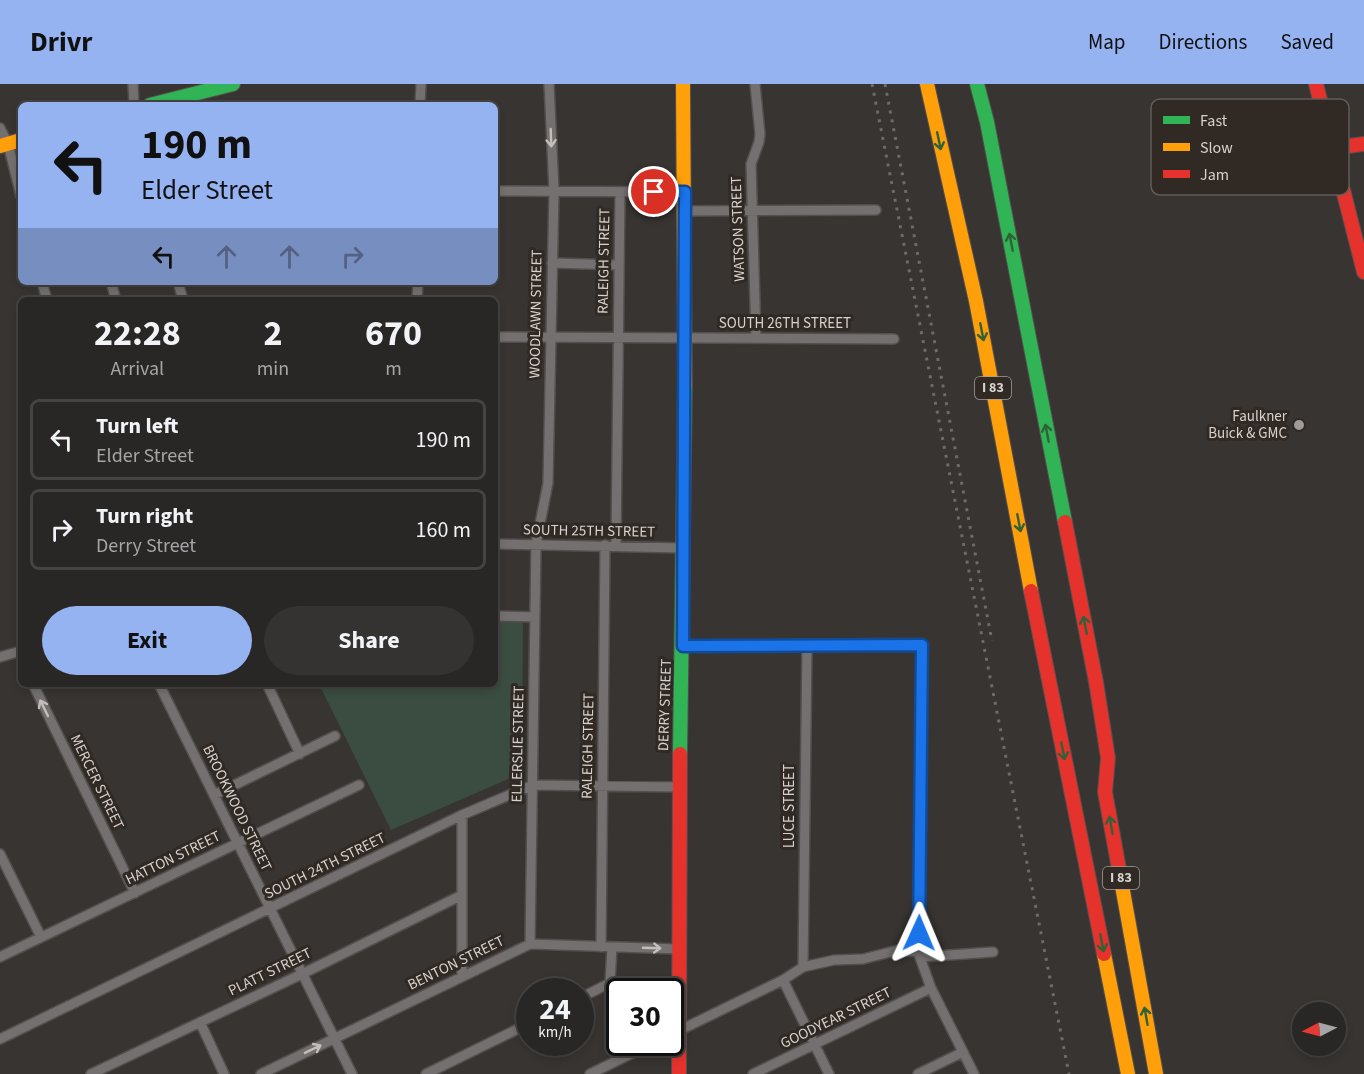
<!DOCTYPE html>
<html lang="en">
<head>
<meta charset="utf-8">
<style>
	body { margin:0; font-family:"Source Sans 3",sans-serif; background:#353332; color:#f1f3f6; height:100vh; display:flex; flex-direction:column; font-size:22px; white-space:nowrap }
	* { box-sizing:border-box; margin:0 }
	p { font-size:20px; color:#a5a5a7 }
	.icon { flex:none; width:33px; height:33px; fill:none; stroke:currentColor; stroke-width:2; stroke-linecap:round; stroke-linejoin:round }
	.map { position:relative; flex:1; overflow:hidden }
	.details { position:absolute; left:18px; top:213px; width:480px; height:390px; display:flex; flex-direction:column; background:#292725; border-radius:9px; box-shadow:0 3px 9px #0003,0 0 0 2px #454442 }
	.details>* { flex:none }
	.top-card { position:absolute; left:18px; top:18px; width:480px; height:183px; border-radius:9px; box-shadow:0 3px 9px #0003,0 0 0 2px #454442; background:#95b2f1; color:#111; overflow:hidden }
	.needle { width:39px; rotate:264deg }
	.fabs { position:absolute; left:1292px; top:918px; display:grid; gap:12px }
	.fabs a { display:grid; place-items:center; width:54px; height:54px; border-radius:50%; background:#292725; box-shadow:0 3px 9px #0003,0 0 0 2px #454442; font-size:30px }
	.speed { position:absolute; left:516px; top:894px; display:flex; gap:12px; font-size:30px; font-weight:700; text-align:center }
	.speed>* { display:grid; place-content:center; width:78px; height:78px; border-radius:50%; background:#292725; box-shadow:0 3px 9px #0003,0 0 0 2px #454442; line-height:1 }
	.speed small { font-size:15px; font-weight:400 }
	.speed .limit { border:3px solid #111; border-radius:9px; background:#fff; color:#111 }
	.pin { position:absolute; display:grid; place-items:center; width:51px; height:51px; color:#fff; margin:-26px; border:3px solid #fff; border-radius:50%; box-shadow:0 2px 6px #0007 }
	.me { position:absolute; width:66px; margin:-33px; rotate:1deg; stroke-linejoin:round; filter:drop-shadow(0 0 4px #0008) }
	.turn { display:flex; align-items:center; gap:21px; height:126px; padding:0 24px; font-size:27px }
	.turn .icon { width:78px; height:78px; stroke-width:2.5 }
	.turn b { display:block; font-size:42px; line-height:51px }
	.lanes { display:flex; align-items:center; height:57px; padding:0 24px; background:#0003; justify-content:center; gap:30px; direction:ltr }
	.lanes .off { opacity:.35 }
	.eta { display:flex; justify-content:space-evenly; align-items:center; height:102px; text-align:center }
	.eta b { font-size:36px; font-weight:700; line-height:42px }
	.primary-button { display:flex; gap:12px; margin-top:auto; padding:12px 24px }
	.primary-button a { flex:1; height:69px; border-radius:36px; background:#95b2f1; color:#111; font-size:24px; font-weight:700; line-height:69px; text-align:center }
	.primary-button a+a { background:#353332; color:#f1f3f6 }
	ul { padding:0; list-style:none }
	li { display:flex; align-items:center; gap:18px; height:81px; margin:0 12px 9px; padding:0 12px; border:3px solid #454442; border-radius:9px }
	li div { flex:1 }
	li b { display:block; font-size:22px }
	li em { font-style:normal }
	header { display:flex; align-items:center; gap:36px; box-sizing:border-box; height:84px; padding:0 30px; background:#95b2f1; color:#111 }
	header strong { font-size:28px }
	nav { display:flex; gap:33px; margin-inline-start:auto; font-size:21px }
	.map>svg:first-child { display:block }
	.green { fill:#3a4d40 }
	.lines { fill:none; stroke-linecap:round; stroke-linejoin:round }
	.street-casing { stroke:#534f4d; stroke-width:12 }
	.fast-casing { stroke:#534f4d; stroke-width:16 }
	.slow-casing { stroke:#534f4d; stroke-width:16 }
	.jam-casing { stroke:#534f4d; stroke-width:16 }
	.street { stroke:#73706f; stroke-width:9 }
	.fast { stroke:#30b455; stroke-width:14 }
	.slow { stroke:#ff9f0a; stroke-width:14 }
	.jam { stroke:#e5322d; stroke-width:14 }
	.rail { stroke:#6d6a67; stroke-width:3; stroke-dasharray:3 6; stroke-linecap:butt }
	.oneway { stroke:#c3bebc }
	.oneway2 { stroke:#306138 }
	.route-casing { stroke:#114b97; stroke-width:15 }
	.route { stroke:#1a73e8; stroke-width:10 }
	.poi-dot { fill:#9f9b98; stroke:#302924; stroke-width:2 }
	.labels { text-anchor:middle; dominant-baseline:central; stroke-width:6; stroke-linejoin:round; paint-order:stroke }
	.shield { fill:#302924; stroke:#a59f9c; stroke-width:1.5 }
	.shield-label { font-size:14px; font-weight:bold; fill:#d7d2cf }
	.street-label { font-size:15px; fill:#d7d2cf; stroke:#302924 }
	.poi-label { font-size:15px; fill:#d7d2cf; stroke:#302924; text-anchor:end }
	.key { fill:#302924; stroke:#625c57; stroke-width:1.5 }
	.key-label { font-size:16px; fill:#d7d2cf }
</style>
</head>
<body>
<header>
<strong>Drivr</strong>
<nav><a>Map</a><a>Directions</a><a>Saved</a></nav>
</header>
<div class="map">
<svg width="1364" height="990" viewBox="0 0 1364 990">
	<rect width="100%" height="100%" fill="#373431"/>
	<path class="green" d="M 495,537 L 523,537 L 522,689 L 391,746 L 319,600 L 495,600 Z"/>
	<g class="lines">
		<defs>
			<path id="street" d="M 133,0 L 134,21
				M 755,0 L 760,50 L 759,58 L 751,80 L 756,254
				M 420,21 L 421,0
				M 0,44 L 8,60 L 21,112
				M 495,107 L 685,108
				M 685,127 L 876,126
				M 552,179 L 619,181
				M 42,198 L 47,216
				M 111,198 L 116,216
				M 178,198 L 183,216
				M 417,216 L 418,198
				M 495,253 L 894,255
				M 495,460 L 683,464
				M 616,462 L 620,108
				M 495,532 L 535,533
				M 683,563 L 922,561 L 918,868 L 931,904 L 974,990
				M 0,573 L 21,567
				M 33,600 L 135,809
				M 159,600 L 352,990
				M 267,600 L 300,670
				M 214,711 L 335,652
				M 0,770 L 41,853
				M 530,860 L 536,460 L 548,399 L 554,107 L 549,0
				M 601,863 L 605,461
				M 0,873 L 359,701
				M 920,873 L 993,868
				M 803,883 L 807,562
				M 462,893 L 462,731
				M 783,896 L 829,990
				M 580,914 L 610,899 L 612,863
				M 200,938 L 224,990
				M 670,951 L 783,896 L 803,883 L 834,876 L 863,875 L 898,866 L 918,868
				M 0,955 L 462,731 L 533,701 L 679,703
				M 91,990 L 302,890 L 460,812
				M 261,990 L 530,860 L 678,865
				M 426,990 L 530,939
				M 590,990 L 655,958
				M 753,990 L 931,904
				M 918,990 L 963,968"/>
			<path id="fast" d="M 977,0 L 987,38 L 1065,438
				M 150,21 L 233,0
				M 680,670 L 685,302"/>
			<path id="slow" d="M 683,0 L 685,302
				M 927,0 L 976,217 L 1031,507
				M 0,62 L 21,56
				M 1119,785 L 1156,990
				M 1104,870 L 1128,990"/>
			<path id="jam" d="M 1316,0 L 1364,188
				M 1332,64 L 1364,60
				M 1065,438 L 1096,598 L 1108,674 L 1105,708 L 1119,785
				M 1031,507 L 1104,870
				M 679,990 L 680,670"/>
		</defs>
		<use href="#street" class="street-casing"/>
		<use href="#fast" class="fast-casing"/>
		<use href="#slow" class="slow-casing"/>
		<use href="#jam" class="jam-casing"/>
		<use href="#street" class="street"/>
		<use href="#fast" class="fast"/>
		<use href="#slow" class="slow"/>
		<use href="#jam" class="jam"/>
		<path class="rail" d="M 872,0 L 1069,990
			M 885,0 L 992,557"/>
	</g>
	<defs><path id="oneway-shaft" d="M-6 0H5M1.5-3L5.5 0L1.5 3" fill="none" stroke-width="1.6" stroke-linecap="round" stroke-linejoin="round" transform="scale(1.5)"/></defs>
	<g class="oneway">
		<use href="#oneway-shaft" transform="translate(551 54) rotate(88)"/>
		<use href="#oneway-shaft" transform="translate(44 624) rotate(-116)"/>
		<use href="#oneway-shaft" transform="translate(652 864) rotate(2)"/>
		<use href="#oneway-shaft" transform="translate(313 965) rotate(-26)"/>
	</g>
	<g class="oneway2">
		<use href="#oneway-shaft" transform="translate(939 57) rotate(78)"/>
		<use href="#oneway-shaft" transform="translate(1011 158) rotate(-101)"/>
		<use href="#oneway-shaft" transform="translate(982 248) rotate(79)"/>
		<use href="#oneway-shaft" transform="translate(1047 349) rotate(-101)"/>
		<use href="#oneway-shaft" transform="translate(1019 439) rotate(79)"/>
		<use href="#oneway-shaft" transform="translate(1085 541) rotate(-101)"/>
		<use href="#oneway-shaft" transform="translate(1063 667) rotate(79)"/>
		<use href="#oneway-shaft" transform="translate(1111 741) rotate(-100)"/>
		<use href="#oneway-shaft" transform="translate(1102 859) rotate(79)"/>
		<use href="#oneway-shaft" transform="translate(1146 932) rotate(-100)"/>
	</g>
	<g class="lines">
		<defs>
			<path id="route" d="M 654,108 L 685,108 L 683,562 L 922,561 L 919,849"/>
		</defs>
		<use href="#route" class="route-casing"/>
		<use href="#route" class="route"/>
	</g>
	<circle class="poi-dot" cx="1299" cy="341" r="6"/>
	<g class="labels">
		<g class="shield">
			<rect x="975" y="293" width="36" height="22" rx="4.5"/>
			<rect x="1103" y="783" width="36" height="22" rx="4.5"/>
		</g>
		<g class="shield-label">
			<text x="993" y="304">I 83</text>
			<text x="1121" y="794">I 83</text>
		</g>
		<g class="street-label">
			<text transform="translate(738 145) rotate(-92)">WATSON STREET</text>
			<text transform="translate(604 177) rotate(-89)">RALEIGH STREET</text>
			<text transform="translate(536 230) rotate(-89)">WOODLAWN STREET</text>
			<text x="785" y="239">SOUTH 26TH STREET</text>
			<text transform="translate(589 447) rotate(1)">SOUTH 25TH STREET</text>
			<text transform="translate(665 621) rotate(-88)">DERRY STREET</text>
			<text transform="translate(518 660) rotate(-89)">ELLERSLIE STREET</text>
			<text transform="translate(588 662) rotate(-89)">RALEIGH STREET</text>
			<text transform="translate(97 698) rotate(64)">MERCER STREET</text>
			<text transform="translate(789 722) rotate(-90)">LUCE STREET</text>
			<text transform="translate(237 724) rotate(64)">BROOKWOOD STREET</text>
			<text transform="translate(173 774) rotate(-26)">HATTON STREET</text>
			<text transform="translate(325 782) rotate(-26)">SOUTH 24TH STREET</text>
			<text transform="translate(456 879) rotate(-26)">BENTON STREET</text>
			<text transform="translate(270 888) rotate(-26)">PLATT STREET</text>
			<text transform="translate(836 934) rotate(-26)">GOODYEAR STREET</text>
		</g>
		<g class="poi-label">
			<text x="1287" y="332">Faulkner<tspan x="1287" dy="17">Buick &amp; GMC</tspan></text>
		</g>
	</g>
	<rect x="1151" y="15" width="198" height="96" rx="9" class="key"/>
	<rect x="1163" y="32" width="27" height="8" fill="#30b455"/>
	<rect x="1163" y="59" width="27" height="8" fill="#ff9f0a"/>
	<rect x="1163" y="86" width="27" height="8" fill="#e5322d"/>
	<g class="key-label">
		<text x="1200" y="42">Fast</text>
		<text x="1200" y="69">Slow</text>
		<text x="1200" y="96">Jam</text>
	</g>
</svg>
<div class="fabs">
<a><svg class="needle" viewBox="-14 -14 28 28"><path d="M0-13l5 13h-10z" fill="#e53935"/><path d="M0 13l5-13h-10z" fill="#a5a5a7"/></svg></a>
</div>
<div class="speed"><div>24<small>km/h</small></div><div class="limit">30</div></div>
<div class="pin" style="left:654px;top:108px;background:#d93025"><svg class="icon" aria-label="arrive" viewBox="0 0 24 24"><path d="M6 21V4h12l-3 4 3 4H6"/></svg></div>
<svg class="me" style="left:919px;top:849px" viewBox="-20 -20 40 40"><path d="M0-17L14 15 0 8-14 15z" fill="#1a73e8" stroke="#fff" stroke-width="4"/></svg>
<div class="top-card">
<div class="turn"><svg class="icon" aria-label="left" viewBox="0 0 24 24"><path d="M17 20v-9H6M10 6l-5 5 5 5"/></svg><div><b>190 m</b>Elder Street</div></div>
<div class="lanes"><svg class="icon" aria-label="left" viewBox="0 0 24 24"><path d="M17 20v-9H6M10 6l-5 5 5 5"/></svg><svg class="icon off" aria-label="ahead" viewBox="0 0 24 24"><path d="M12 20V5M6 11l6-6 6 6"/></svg><svg class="icon off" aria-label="ahead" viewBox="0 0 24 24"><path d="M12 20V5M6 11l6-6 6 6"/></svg><svg class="icon off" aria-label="right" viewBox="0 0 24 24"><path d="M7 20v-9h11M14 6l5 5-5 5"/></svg></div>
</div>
<section class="details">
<div class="eta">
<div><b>22:28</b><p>Arrival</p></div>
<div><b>2</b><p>min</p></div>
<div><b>670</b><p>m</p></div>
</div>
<ul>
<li><svg class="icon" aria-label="left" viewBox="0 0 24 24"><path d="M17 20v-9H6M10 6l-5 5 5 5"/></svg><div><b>Turn left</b><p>Elder Street</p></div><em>190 m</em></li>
<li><svg class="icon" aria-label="right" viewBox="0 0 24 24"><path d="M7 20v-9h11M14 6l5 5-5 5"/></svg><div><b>Turn right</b><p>Derry Street</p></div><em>160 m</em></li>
</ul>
<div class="primary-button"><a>Exit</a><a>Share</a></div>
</section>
</div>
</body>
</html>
